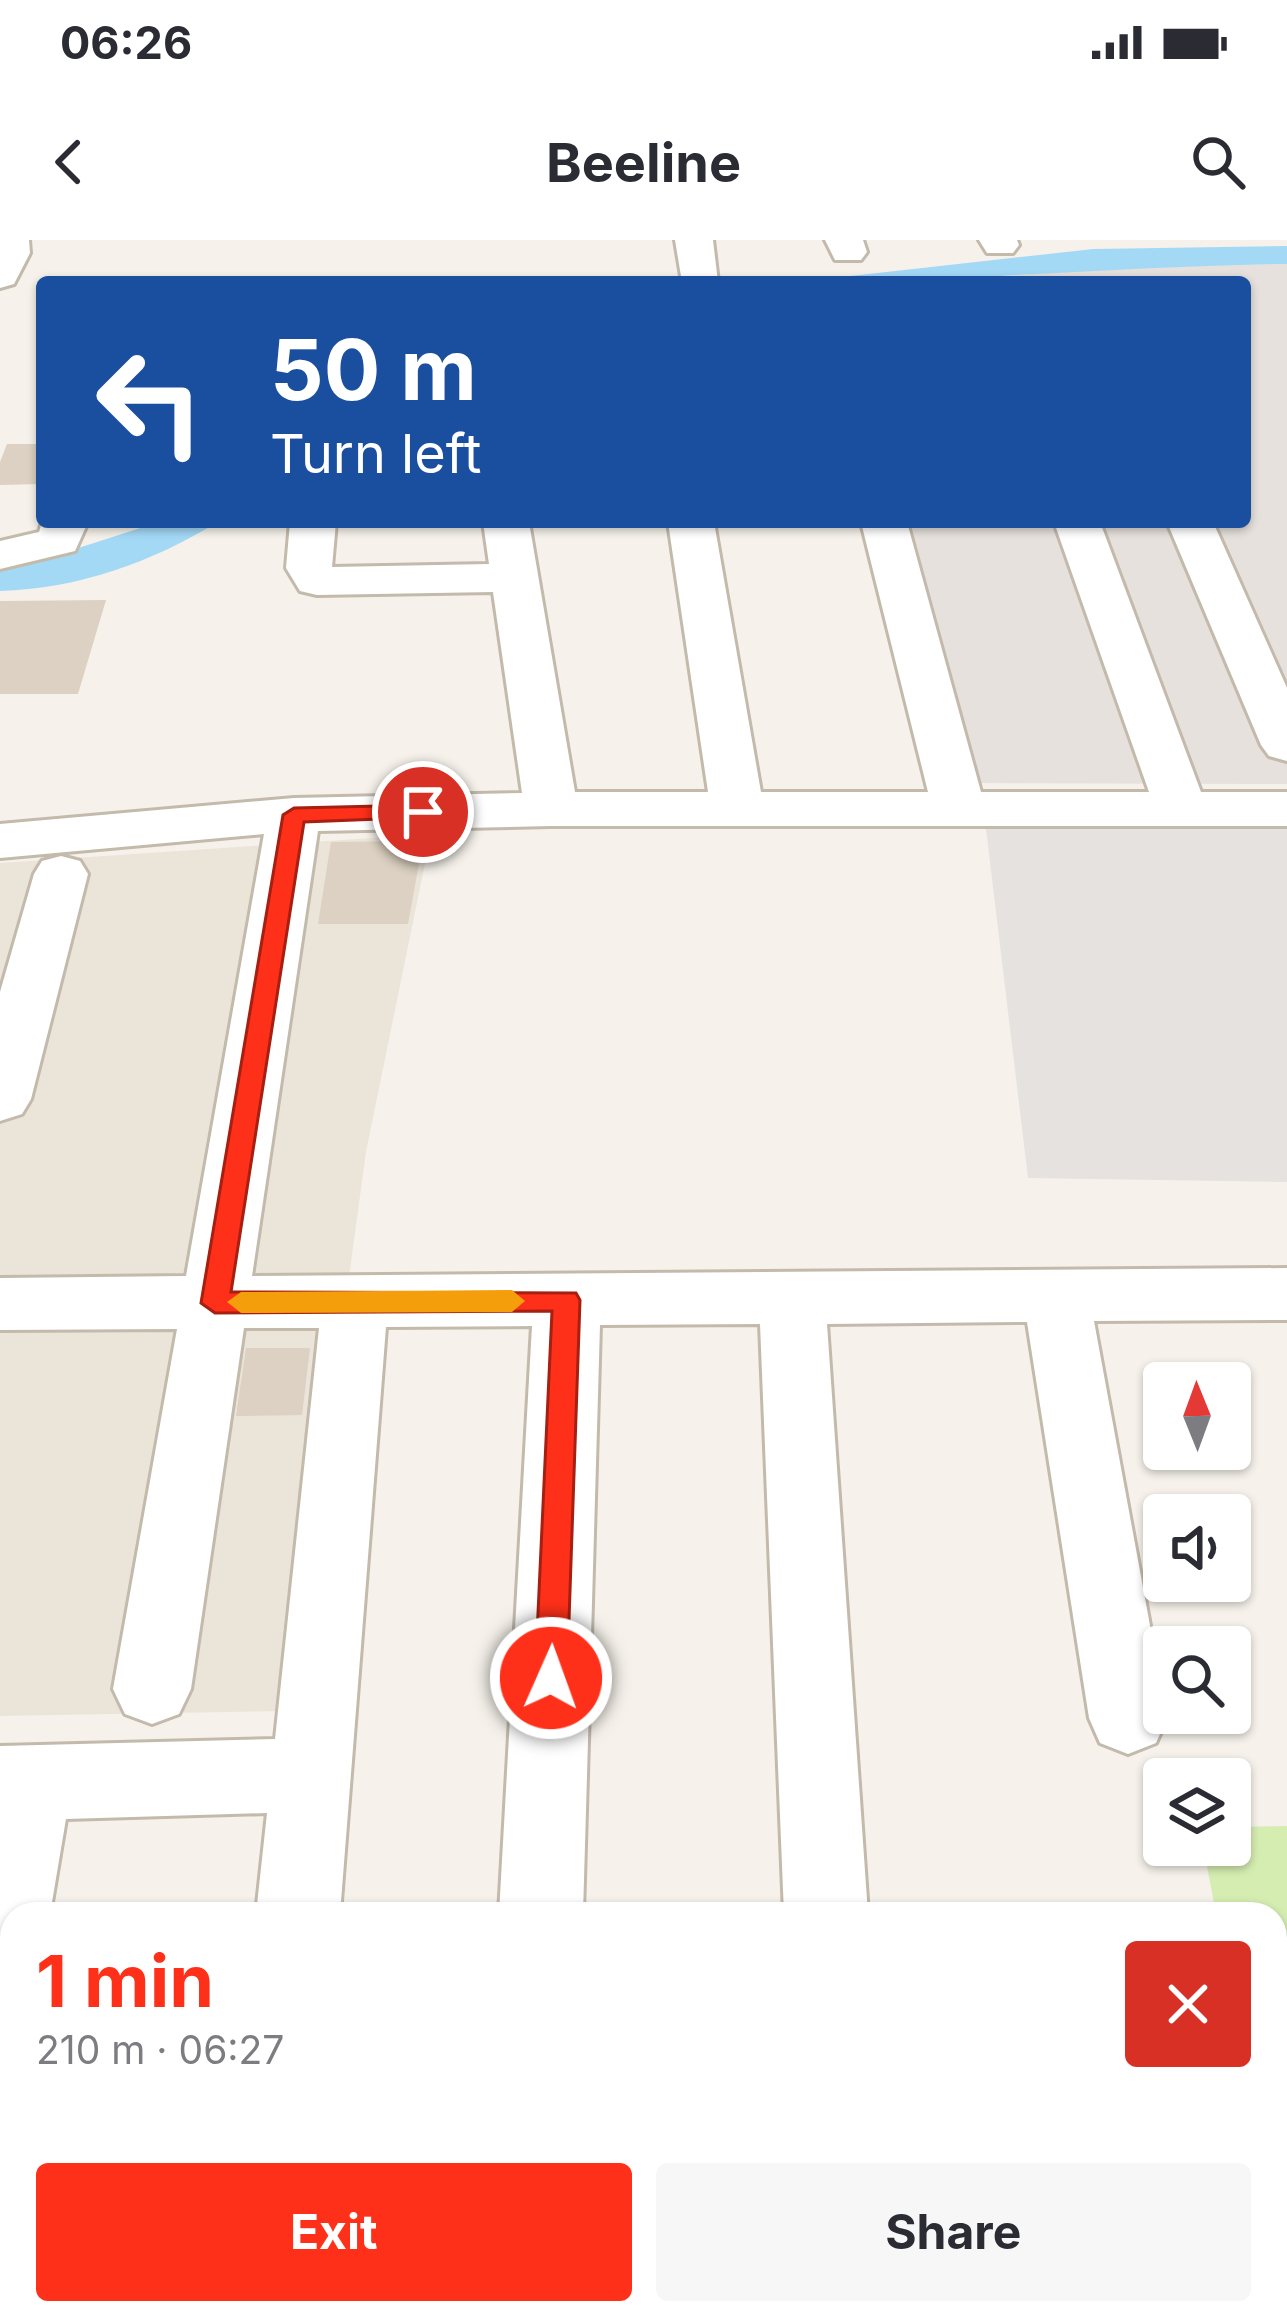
<!DOCTYPE html>
<html lang="en">
<head>
<meta charset="utf-8">
<style>
	body { margin:0; font-family:Inter,sans-serif; background:#f7f7f7; color:#2b2b33; height:100vh; display:flex; flex-direction:column; font-size:45px; white-space:nowrap }
	* { box-sizing:border-box; margin:0 }
	p { font-size:39px; color:#7c7c81 }
	.icon { flex:none; width:66px; height:66px; fill:none; stroke:currentColor; stroke-width:2; stroke-linecap:round; stroke-linejoin:round }
	.map { position:relative; flex:1; overflow:hidden }
	.drawer { position:absolute; left:0px; top:1662px; width:1287px; height:423px; display:flex; flex-direction:column; background:#fff; border-radius:36px 36px 0 0; box-shadow:0 3px 9px #0004 }
	.drawer>* { flex:none }
	.banner { position:absolute; left:36px; top:36px; width:1215px; height:252px; border-radius:12px; box-shadow:0 3px 9px #0004; background:#1a4fa0; color:#fff; overflow:hidden }
	.needle { width:78px; rotate:359deg }
	.buttons { position:absolute; left:1143px; top:1122px; display:grid; gap:24px }
	.buttons a { display:grid; place-items:center; width:108px; height:108px; border-radius:12px; background:#fff; box-shadow:0 3px 9px #0004; font-size:60px }
	.pin { position:absolute; display:grid; place-items:center; width:102px; height:102px; color:#fff; margin:-51px; border:6px solid #fff; border-radius:50%; box-shadow:0 3px 12px #0007 }
	.me { position:absolute; width:132px; margin:-66px; rotate:2deg; stroke-linejoin:round; filter:drop-shadow(0 0 9px #0008) }
	.turn { display:flex; align-items:center; gap:42px; height:252px; padding:0 36px; font-size:54px }
	.turn .icon { width:156px; height:156px; stroke-width:2.5 }
	.turn b { display:block; font-size:84px; line-height:102px }
	.round { display:grid; place-items:center; flex:none; width:126px; height:126px; border-radius:12px; background:#f7f7f7 }
	.overview { display:flex; align-items:center; justify-content:space-between; height:204px; padding:0 36px }
	h1 { font-size:72px; font-weight:700; line-height:90px; color:#ff3019 }
	.primary-button { display:flex; gap:24px; margin-top:auto; padding:24px 36px }
	.primary-button a { flex:1; height:138px; border-radius:12px; background:#ff3019; color:#fff; font-size:48px; font-weight:700; line-height:138px; text-align:center }
	.primary-button a+a { background:#f7f7f7; color:#2b2b33 }
	.status { display:flex; justify-content:space-between; align-items:center; height:84px; padding:0 60px; background:#fff; direction:ltr }
	.status svg { height:33px; fill:currentColor }
	header { display:flex; justify-content:space-between; align-items:center; height:156px; padding:0 36px; background:#fff; font-size:54px; font-weight:700 }
	.map>svg:first-child { display:block }
	.residential { fill:#ebe4d9 }
	.industrial { fill:#e6e1dc }
	.green { fill:#d5edb1 }
	.parking { fill:#e5e2df }
	.water { fill:#a4d9f6 }
	.building { fill:#dcd1c2 }
	.lines { fill:none; stroke-linecap:round; stroke-linejoin:round }
	.minor-casing { stroke:#c3baac; stroke-width:6 }
	.minor { fill:#fff; fill-rule:evenodd }
	.route { fill:#ff3019; stroke:#a61f10; stroke-width:3 }
	.slow { fill:#f59e0b }
</style>
</head>
<body>
<div class="status"><b>06:26</b><svg viewBox="0 0 49 12"><path d="M0 12V9h3v3zM5 12V6h3v6zM10 12V3h3v9zM15 12V0h3v12zM26 1h20v11H26zM47 4h2v5h-2z"/></svg></div>
<header><svg class="icon" aria-label="back" viewBox="0 0 24 24"><path d="M15 5l-7 7 7 7"/></svg>Beeline<svg class="icon" aria-label="search" viewBox="0 0 24 24"><circle cx="10" cy="10" r="6"/><path d="M15 15l6 6"/></svg></header>
<div class="map">
<svg width="1287" height="2084" viewBox="0 0 1287 2084">
	<rect width="100%" height="100%" fill="#f6f2eb"/>
	<path class="residential" d="M 431,594 L 366,912 L 290,1471 L 0,1476 L 0,623 Z"/>
	<path class="industrial" d="M 1287,24 L 1287,544 L 975,543 L 899,282 L 1245,282 L 1245,42 L 937,42 L 1129,26 Z"/>
	<path class="green" d="M 1287,1586 L 1287,2050 L 1275,1987 L 1275,1674 L 1216,1674 L 1203,1605 L 1230,1605 L 1230,1587 Z"/>
	<path class="parking" d="M 986,589 L 1287,589 L 1287,942 L 1028,938 Z"/>
	<path class="water" d="M 1287,6 L 1287,24 C 1123,26 960,42 797,42 L 1093,9 Z
		M 159,282 L 218,282 C 152,322 78,349 0,351 L 0,327 L 38,321 Z"/>
	<path class="building" d="M 7,204 L 42,204 L 42,244 L 0,245 L 0,222 Z
		M 106,360 L 78,454 L 0,454 L 0,361 Z
		M 423,601 L 408,684 L 318,684 L 331,602 Z
		M 246,1108 L 310,1108 L 302,1175 L 236,1176 Z"/>
	<g class="lines">
		<defs>
			<path id="minor" d="M 0,0 L 29,0 L 30,13 L 14,44 L 0,48 Z
				M 675,0 L 713,0 L 718,42 L 682,42 Z
				M 825,0 L 863,0 L 867,12 L 861,20 L 835,20 Z
				M 979,0 L 1017,0 L 1019,5 L 1013,13 L 987,13 Z
				M 42,282 L 88,282 L 75,311 L 0,329 L 0,301 L 39,292 Z
				M 290,282 L 336,282 L 332,327 L 489,324 L 483,282 L 529,282 L 575,552 L 708,552 L 668,282 L 714,282 L 761,552 L 928,552 L 861,282 L 907,282 L 981,552 L 1149,552 L 1054,282 L 1100,282 L 1201,552 L 1287,552 L 1287,586 L 551,586 L 318,591 L 252,1036 L 1287,1028 L 1287,1080 L 1094,1081 L 1167,1478 L 1156,1503 L 1128,1514 L 1100,1503 L 1089,1478 L 1027,1082 L 827,1084 L 868,1674 L 784,1674 L 760,1084 L 600,1085 L 583,1674 L 499,1674 L 532,1086 L 386,1087 L 340,1674 L 256,1674 L 267,1573 L 66,1579 L 50,1674 L 12,1674 L 12,1761 L 0,1766 L 0,1506 L 275,1499 L 319,1088 L 244,1088 L 191,1449 L 179,1474 L 152,1484 L 125,1474 L 113,1449 L 177,1089 L 0,1090 L 0,1038 L 186,1036 L 264,594 L 0,618 L 0,584 L 294,558 L 522,553 L 493,352 L 317,355 L 300,351 L 286,328 Z
				M 1167,282 L 1213,282 L 1287,448 L 1287,521 L 1269,516 L 1261,505 Z
				M 61,616 L 80,621 L 88,634 L 31,859 L 22,874 L 0,881 L 0,752 L 34,634 L 42,621 Z
				M 210,2073 L 304,2073 L 303,2084 L 209,2084 Z
				M 478,2073 L 572,2073 L 571,2084 L 477,2084 Z
				M 801,2073 L 895,2073 L 896,2084 L 802,2084 Z"/>
		</defs>
		<use href="#minor" class="minor-casing"/>
		<use href="#minor" class="minor"/>
	</g>
	<path class="route" d="M 423,565 L 434,572 L 430,577 L 304,582 L 231,1052 L 576,1053 L 580,1060 L 567,1438 L 562,1448 L 551,1453 L 540,1448 L 535,1438 L 552,1071 L 215,1073 L 201,1063 L 283,575 L 294,568 Z"/>
	<path class="slow" d="M 512,1050 L 525,1061 L 512,1072 L 241,1073 L 227,1062 L 241,1052 Z"/>
</svg>
<div class="buttons">
<a><svg class="needle" viewBox="-14 -14 28 28"><path d="M0-13l5 13h-10z" fill="#e53935"/><path d="M0 13l5-13h-10z" fill="#7c7c81"/></svg></a>
<a><svg class="icon" aria-label="sound" viewBox="0 0 24 24"><path d="M4 9h4l5-4v14l-5-4H4zM17 9q2 3 0 6"/></svg></a>
<a><svg class="icon" aria-label="search" viewBox="0 0 24 24"><circle cx="10" cy="10" r="6"/><path d="M15 15l6 6"/></svg></a>
<a><svg class="icon" aria-label="layers" viewBox="0 0 24 24"><path d="M12 4l9 5-9 5-9-5zM3 14l9 5 9-5"/></svg></a>
</div>
<div class="pin" style="left:423px;top:572px;background:#d93025"><svg class="icon" aria-label="arrive" viewBox="0 0 24 24"><path d="M6 21V4h12l-3 4 3 4H6"/></svg></div>
<svg class="me" style="left:551px;top:1438px" viewBox="-20 -20 40 40"><circle r="17" fill="#ff3019" stroke="#fff" stroke-width="3"/><path d="M0-11L8 9 0 5-8 9z" fill="#fff"/></svg>
<div class="banner">
<div class="turn"><svg class="icon" aria-label="left" viewBox="0 0 24 24"><path d="M17 20v-9H6M10 6l-5 5 5 5"/></svg><div><b>50 m</b>Turn left</div></div>
</div>
<section class="drawer">
<div class="overview"><div><h1>1 min</h1><p>210 m · 06:27</p></div><a class="round" style="background:#d93025;color:#fff"><svg class="icon" aria-label="close" viewBox="0 0 24 24"><path d="M6 6l12 12M18 6L6 18"/></svg></a></div>
<div class="primary-button"><a>Exit</a><a>Share</a></div>
</section>
</div>
</body>
</html>
